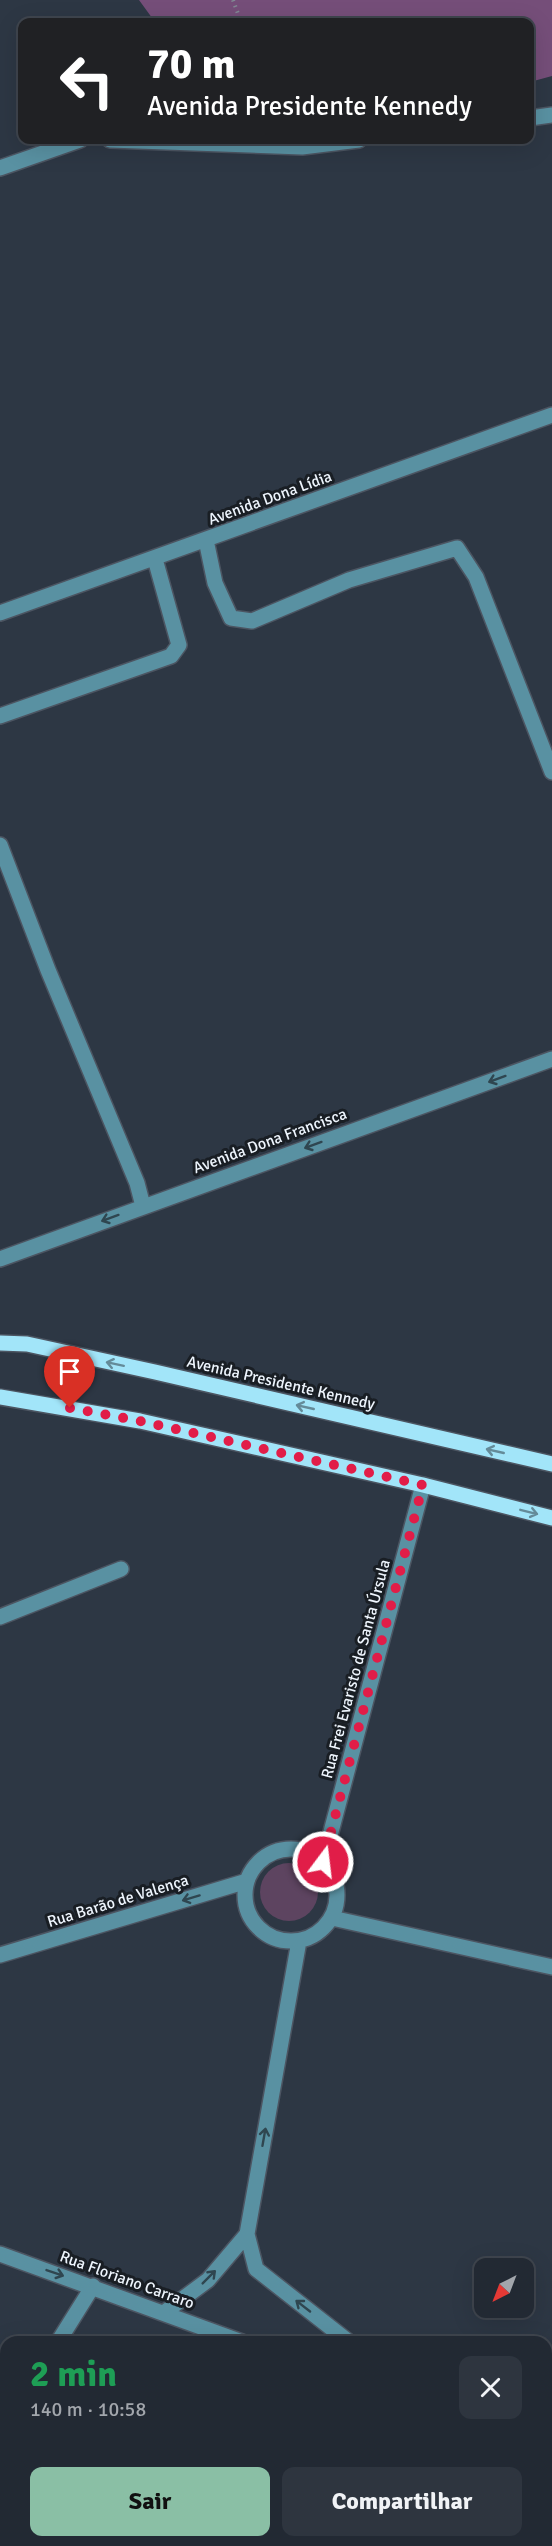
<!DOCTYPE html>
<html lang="pt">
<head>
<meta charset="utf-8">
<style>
	body { margin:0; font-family:Signika,sans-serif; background:#2e353f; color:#f1f3f6; height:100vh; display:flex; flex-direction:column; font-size:22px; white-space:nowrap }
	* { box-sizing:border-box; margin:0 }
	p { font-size:20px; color:#a2a6ac }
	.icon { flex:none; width:33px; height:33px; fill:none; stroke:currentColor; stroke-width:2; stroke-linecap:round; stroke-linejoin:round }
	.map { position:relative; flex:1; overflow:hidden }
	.panel { position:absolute; left:0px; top:2336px; width:552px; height:212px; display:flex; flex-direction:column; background:#222933; border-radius:18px 18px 0 0; box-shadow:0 6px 24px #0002,0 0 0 2px #3f454e }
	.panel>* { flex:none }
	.hud { position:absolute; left:18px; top:18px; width:516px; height:126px; border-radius:12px; box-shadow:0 6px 24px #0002,0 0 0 2px #3f454e; background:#202124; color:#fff; overflow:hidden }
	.needle { width:39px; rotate:222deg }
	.fabs { position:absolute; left:474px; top:2258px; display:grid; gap:12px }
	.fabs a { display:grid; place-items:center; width:60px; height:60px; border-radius:12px; background:#222933; box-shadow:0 6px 24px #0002,0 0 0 2px #3f454e; font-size:30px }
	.pin { position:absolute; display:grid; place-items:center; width:51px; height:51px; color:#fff; margin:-62px -26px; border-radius:50% 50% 50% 0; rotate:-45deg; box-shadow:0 0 6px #0007 }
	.pin .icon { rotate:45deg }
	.me { position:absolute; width:66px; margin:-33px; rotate:15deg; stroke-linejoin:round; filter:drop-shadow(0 0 4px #0008) }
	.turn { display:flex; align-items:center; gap:21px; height:126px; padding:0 30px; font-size:27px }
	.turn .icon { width:78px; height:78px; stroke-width:2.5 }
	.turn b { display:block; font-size:42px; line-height:51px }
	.round { display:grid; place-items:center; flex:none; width:63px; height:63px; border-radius:12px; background:#2e353f }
	.headline { display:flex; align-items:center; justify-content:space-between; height:102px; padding:0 30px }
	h1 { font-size:36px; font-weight:800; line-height:45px; color:#1e9e55 }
	.primary-button { display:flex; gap:12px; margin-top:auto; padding:12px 30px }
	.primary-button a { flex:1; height:69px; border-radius:12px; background:#8abfa5; color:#111; font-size:24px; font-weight:800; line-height:69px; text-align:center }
	.primary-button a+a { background:#2e353f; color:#f1f3f6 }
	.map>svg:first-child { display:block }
	.green { fill:#5d4460 }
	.forest { fill:#754e79 }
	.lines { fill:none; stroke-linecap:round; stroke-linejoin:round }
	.minor-casing { stroke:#4c5562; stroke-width:18 }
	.major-casing { stroke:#4c5562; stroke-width:18 }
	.path { stroke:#818994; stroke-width:4; stroke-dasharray:1.5 4.5; stroke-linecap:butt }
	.minor { stroke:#5991a2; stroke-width:15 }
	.major { stroke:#a2e5f9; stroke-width:15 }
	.oneway { stroke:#2f4650 }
	.oneway2 { stroke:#648b99 }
	.route { stroke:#e11d48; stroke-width:10; stroke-dasharray:0 18 }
	.labels { text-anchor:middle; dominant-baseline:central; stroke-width:6; stroke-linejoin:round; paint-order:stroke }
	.street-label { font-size:16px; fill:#eef5fd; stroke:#191e24 }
</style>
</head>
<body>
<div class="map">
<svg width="552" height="2546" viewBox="0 0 552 2546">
	<rect width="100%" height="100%" fill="#2d3744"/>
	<path class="green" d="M260 1892a29 29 0 1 1 58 0a29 29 0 1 1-58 0Z"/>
	<path class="forest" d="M 139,0 L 552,0 L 552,76 L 530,82 L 530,22 L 155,22 Z"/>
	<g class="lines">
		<defs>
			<path id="minor" d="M 530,118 L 552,115
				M 110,140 L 302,147 L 359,140
				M 0,168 L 80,140
				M 206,540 L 215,583 L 231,618 L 252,621 L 349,580 L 457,548 L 476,577 L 552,772
				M 0,613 L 552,415
				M 0,716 L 171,656 L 179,645 L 155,559
				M 0,845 L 48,970 L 137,1183 L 143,1206
				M 0,1259 L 552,1059
				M 0,1617 L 121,1569
				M245 1895a46 46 0 1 1 92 0a46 46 0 1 1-92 0Z
				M 323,1862 L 423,1485
				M 332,1918 L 552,1967
				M 299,1941 L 247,2234 L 256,2269 L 349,2342
				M 0,1955 L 247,1881
				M 0,2254 L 242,2342
				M 165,2312 L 208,2280 L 247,2234
				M 58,2342 L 93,2286
				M 546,2394 L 552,2395
				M 0,2478 L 6,2488
				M 32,2541 L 35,2546
				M 372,2541 L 374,2546"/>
			<path id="major" d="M 0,1343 L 27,1344 L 155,1372 L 552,1464
				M 0,1397 L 140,1421 L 423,1485 L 552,1518"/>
		</defs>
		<use href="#minor" class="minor-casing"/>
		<use href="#major" class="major-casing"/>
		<path class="path" d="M 233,0 L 241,22"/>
		<use href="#minor" class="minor"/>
		<use href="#major" class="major"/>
	</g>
	<defs><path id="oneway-shaft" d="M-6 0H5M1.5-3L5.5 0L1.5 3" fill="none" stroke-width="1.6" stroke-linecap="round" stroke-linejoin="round" transform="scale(1.5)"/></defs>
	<g class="oneway">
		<use href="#oneway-shaft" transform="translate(497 1079) rotate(160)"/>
		<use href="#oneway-shaft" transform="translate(313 1145) rotate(160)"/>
		<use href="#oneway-shaft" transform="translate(110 1218) rotate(160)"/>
		<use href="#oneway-shaft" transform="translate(191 1898) rotate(163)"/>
		<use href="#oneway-shaft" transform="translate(264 2137) rotate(-80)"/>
		<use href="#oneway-shaft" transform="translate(55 2273) rotate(19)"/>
		<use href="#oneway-shaft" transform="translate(209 2277) rotate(-45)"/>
		<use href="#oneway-shaft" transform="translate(303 2306) rotate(-142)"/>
	</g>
	<g class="oneway2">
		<use href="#oneway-shaft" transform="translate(115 1364) rotate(-168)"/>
		<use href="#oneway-shaft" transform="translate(305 1407) rotate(-167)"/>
		<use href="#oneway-shaft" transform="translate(495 1451) rotate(-167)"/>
		<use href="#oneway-shaft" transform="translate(529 1512) rotate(14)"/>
	</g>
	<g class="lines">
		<path class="route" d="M 70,1408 L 140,1421 L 423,1485 L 323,1862"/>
	</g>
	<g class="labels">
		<g class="street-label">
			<text transform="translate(270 498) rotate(-20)">Avenida Dona Lídia</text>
			<text transform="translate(270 1141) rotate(-20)">Avenida Dona Francisca</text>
			<text transform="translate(281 1383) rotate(13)">Avenida Presidente Kennedy</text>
			<text transform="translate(356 1669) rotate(-75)">Rua Frei Evaristo de Santa Úrsula</text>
			<text transform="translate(118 1901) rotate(-17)">Rua Barão de Valença</text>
			<text transform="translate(127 2280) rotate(20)">Rua Floriano Carraro</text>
		</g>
	</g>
</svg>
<div class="fabs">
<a><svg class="needle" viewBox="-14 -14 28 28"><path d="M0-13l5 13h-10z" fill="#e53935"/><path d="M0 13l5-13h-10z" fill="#a2a6ac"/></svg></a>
</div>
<div class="pin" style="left:70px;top:1408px;background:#d93025"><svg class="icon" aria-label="arrive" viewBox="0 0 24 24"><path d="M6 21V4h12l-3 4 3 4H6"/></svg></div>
<svg class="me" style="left:323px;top:1862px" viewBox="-20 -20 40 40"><circle r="17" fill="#e11d48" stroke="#fff" stroke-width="3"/><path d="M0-11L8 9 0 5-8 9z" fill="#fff"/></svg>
<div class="hud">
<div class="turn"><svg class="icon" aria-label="left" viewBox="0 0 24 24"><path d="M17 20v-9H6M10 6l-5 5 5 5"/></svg><div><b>70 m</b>Avenida Presidente Kennedy</div></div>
</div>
<section class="panel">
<div class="headline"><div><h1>2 min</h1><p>140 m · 10:58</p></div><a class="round"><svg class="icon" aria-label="close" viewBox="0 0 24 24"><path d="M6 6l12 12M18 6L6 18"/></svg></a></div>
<div class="primary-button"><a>Sair</a><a>Compartilhar</a></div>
</section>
</div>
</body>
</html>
